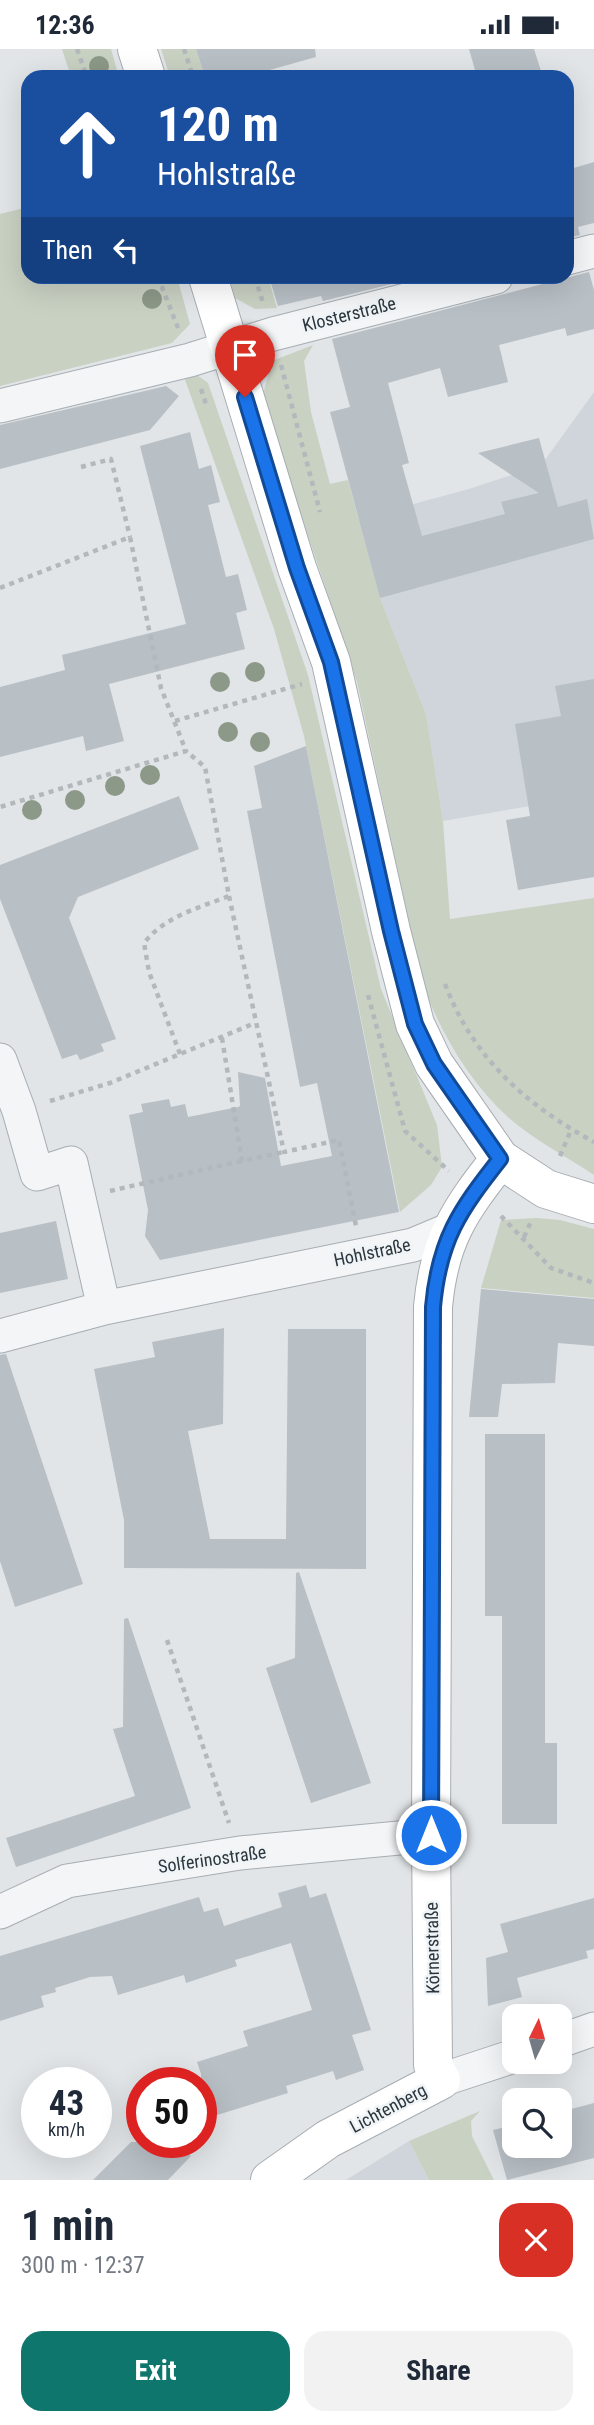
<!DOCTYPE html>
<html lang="en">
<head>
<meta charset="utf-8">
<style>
	body { margin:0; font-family:"Roboto Condensed",sans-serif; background:#f2f2f3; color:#1f2937; height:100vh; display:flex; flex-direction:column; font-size:26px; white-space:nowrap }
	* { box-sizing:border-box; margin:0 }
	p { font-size:23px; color:#747a83 }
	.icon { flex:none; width:38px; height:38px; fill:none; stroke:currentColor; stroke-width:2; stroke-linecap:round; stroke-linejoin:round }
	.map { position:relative; height:2131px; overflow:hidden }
	.details { display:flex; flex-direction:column; background:#fff; flex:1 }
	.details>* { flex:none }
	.guide { position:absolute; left:21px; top:21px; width:553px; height:214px; border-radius:21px; box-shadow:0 7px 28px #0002; background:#1a4fa0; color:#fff; overflow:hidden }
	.needle { width:46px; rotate:5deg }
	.buttons { position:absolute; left:502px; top:1955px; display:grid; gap:14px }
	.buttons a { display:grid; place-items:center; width:70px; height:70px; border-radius:14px; background:#fff; box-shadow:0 7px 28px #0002; font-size:35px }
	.speed { position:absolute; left:21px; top:2018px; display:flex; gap:14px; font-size:35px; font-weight:700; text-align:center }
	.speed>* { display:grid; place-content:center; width:91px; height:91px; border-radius:50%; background:#fff; box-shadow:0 7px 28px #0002; line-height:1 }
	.speed small { font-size:18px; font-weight:400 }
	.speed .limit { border:10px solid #d22; background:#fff; color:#111 }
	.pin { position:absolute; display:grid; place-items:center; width:60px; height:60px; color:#fff; margin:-72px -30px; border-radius:50% 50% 50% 0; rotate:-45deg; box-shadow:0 0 7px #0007 }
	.pin .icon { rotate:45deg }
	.me { position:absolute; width:77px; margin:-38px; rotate:0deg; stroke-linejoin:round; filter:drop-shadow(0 0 5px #0008) }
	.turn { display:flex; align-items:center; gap:24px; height:147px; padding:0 21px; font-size:32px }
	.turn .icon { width:91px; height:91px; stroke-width:2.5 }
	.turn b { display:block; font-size:49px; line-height:60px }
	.then { display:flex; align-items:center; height:66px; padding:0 21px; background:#0003; gap:14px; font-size:26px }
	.round { display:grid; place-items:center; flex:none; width:74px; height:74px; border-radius:21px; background:#f2f2f3 }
	.headline { display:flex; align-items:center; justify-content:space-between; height:119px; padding:0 21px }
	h1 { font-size:42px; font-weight:700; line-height:52px }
	.cta { display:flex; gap:14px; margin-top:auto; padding:14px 21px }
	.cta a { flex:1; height:80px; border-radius:21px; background:#0f766e; color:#fff; font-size:28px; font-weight:700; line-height:80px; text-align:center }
	.cta a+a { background:#f2f2f3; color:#1f2937 }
	.status { display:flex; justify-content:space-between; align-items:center; height:49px; padding:0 35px; background:#fff; direction:ltr }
	.status svg { height:19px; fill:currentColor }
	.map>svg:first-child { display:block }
	.built { fill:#cfd5da }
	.green { fill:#c9d1c3 }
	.building { fill:#b8bfc5 }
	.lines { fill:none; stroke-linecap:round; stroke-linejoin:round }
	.street-casing { stroke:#a7adb2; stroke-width:35 }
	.secondary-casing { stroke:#a7adb2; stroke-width:40 }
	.path { stroke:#b3b8bc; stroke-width:4.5; stroke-dasharray:5 5; stroke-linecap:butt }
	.street { stroke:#f3f5f7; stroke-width:33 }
	.secondary { stroke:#fff; stroke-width:38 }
	.tree { fill:#8c9888 }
	.route-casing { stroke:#114b97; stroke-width:18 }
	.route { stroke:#1a73e8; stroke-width:12 }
	.labels { text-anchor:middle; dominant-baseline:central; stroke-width:5; stroke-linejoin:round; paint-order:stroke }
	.street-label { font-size:18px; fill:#2b363e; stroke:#f0f4f6 }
</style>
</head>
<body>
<div class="status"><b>12:36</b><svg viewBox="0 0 49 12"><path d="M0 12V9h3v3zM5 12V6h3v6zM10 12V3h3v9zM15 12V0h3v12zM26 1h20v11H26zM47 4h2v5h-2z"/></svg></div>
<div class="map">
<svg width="594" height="2131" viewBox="0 0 594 2131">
	<rect width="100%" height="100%" fill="#e1e5e8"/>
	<path class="built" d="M 594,343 L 594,746 L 443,772 L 426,665 L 380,549 L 358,470 L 469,440 L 545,415 L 545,411 Z
		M 409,2092 L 429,2131 L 346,2131 Z"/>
	<path class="green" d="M 62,0 L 111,0 L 119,28 L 71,28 Z
		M 161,0 L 196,0 L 205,28 L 170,28 Z
		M 28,158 L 28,228 L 177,228 L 190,275 L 172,294 L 0,337 L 0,165 Z
		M 229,228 L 268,228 L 277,259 L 255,260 L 235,249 Z
		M 313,296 L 304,312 L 311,363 L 330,435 L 348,431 L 380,549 L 426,665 L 443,772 L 450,870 L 594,849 L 594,1126 C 566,1107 534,1091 509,1069 C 469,1033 441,984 422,934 L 357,633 L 262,349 L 272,312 Z
		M 183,325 L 197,326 L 208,334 L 308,626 L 381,940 L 437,1076 L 442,1118 L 431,1136 L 400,1163 L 304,687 L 274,580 Z
		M 537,1169 L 560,1171 L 594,1180 L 594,1249 L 481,1239 L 501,1171 Z
		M 480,2062 L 471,2072 L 472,2087 L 494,2131 L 429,2131 L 409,2092 Z"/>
	<path class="building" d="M 196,0 L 315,0 L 316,8 L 259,24 L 261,28 L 205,28 Z
		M 469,0 L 534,0 L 543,28 L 477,28 Z
		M 594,113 L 594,174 L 578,178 L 580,186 L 567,189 L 567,121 Z
		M 589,223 L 594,241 L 594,280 L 567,287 L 565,279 L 499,296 L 508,333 L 448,348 L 440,319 L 388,334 L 409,414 L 402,416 L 422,487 L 505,465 L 501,453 L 539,444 L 478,404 L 539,389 L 558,458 L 587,450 L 594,490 L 380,549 L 330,363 L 350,358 L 332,290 Z
		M 269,228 L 420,228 L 323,252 L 321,247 L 278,257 Z
		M 166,337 L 179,347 L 150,381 L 0,420 L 0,376 Z
		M 190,383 L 199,420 L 211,416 L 220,453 L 208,456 L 226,528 L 238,525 L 247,561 L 236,564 L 245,600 L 109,635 L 124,692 L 86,702 L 83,687 L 0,708 L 0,638 L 65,621 L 62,606 L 186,575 L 140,397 Z
		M 594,630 L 594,828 L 518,841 L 506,771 L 530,767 L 515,675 L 561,667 L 555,637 Z
		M 306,697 L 399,1163 L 160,1211 L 145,1187 L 148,1161 L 129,1066 L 143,1063 L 141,1055 L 169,1050 L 171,1058 L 185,1055 L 188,1068 L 238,1058 L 240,1057 L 238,1023 L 265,1029 L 281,1117 L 332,1107 L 317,1034 L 300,1038 L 247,762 L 262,759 L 254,717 Z
		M 179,747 L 199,800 L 78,848 L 69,869 L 116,990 L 101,995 L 104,1002 L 80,1011 L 77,1005 L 62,1010 L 0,850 L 0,816 Z
		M 56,1172 L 68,1230 L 0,1244 L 0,1184 Z
		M 481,1240 L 594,1250 L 594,1297 L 558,1294 L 555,1334 L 502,1335 L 498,1368 L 469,1368 Z
		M 224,1279 L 223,1375 L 188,1382 L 210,1490 L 286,1490 L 288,1280 L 366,1280 L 366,1520 L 124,1519 L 124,1471 L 94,1320 L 155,1308 L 152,1293 Z
		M 6,1305 L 83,1535 L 15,1558 L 0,1512 L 0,1306 Z
		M 485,1385 L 545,1385 L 545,1694 L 557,1694 L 557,1775 L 502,1775 L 502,1567 L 485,1567 Z
		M 299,1523 L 371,1734 L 311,1754 L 266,1619 L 295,1609 L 296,1524 Z
		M 128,1569 L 191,1759 L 16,1818 L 6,1789 L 135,1747 L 113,1680 L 123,1678 L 124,1570 Z
		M 306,1836 L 310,1849 L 326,1844 L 371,1981 L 352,1986 L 364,2021 L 336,2031 L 333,2022 L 286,2037 L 288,2044 L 201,2071 L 201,2025 L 197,2013 L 248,1997 L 243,1982 L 312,1961 L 291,1894 L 235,1911 L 237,1917 L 186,1934 L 184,1926 L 118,1946 L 112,1927 L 90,1928 L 55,1939 L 56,1943 L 41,1947 L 44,1958 L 0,1972 L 0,1907 L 199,1848 L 204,1863 L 218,1859 L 224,1877 L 282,1858 L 278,1844 Z
		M 594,1849 L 594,1900 L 586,1902 L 588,1909 L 517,1929 L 522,1948 L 488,1957 L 486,1909 L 508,1903 L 500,1875 Z
		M 594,2054 L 594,2109 L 507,2131 L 493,2081 L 514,2076 L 514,2096 L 560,2096 L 560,2063 Z
		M 131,2093 L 176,2093 L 191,2107 L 168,2131 L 93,2131 Z"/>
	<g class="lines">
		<defs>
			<path id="street" d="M 567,209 L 594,202
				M 0,357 L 190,311 L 273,285 L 496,228
				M 0,1011 L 19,1062 L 37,1125 L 71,1114 L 104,1259
				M 0,1287 L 104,1259 L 413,1196 L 451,1180
				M 0,1863 L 67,1832 L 240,1804 L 431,1786
				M 560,1992 L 594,1980
				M 441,2031 L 514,2007"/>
			<path id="secondary" d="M 137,0 L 146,28
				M 208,228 L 297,519 L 331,613 L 391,882 L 415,975 L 434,1015 L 500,1110 L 546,1140 L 594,1155
				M 270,2131 L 328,2090 L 441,2031 L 433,2016 L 431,1786 L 433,1258 C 439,1191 459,1162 500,1110"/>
		</defs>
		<use href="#street" class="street-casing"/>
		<use href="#secondary" class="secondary-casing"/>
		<path class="path" d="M 77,0 L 87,28
			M 184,0 L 193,28
			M 158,228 L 178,279
			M 255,228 L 263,254
			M 281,316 L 320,463
			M 201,340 L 207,358
			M 81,418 L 111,410 L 130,488
			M 0,539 L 130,488 L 161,639 L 186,702 L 0,758
			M 175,672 L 302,635
			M 229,847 L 284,1103 L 339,1091 L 356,1177
			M 445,935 C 473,1009 526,1056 594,1093
			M 368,946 L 405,1082 L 449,1122
			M 222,989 L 242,1112 L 284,1103
			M 180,1005 L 149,923 L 144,894 C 165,867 199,859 229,847 L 205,718 L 186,702
			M 50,1052 L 110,1034 L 255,974
			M 560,1107 L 571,1081
			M 110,1142 L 241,1112
			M 501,1167 L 551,1219 L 594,1234
			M 524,1188 L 532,1170
			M 167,1591 L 229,1774"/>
		<use href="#street" class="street"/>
		<use href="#secondary" class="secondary"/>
	</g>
	<g class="tree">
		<circle cx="99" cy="17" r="10"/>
		<circle cx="152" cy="250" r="10"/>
		<circle cx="255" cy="623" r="10"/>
		<circle cx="220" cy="633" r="10"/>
		<circle cx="228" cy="683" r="10"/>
		<circle cx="260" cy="693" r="10"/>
		<circle cx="150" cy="726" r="10"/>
		<circle cx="115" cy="737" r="10"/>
		<circle cx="75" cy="751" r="10"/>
		<circle cx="32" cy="761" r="10"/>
	</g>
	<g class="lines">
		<defs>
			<path id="route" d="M 245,348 L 297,519 L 331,613 L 391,882 L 415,975 L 434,1015 L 500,1110 C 459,1162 439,1191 433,1258 L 431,1786"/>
		</defs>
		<use href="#route" class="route-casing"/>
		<use href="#route" class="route"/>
	</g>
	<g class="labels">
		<g class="street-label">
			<text transform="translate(349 265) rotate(-14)">Klosterstraße</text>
			<text transform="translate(372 1203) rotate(-12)">Hohlstraße</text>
			<text transform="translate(212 1810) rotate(-8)">Solferinostraße</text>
			<text transform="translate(432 1899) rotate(-91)">Körnerstraße</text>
			<text transform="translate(388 2059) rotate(-28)">Lichtenberg</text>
		</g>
	</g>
</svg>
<div class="buttons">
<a><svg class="needle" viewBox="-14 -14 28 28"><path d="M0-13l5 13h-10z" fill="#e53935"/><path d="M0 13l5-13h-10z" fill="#747a83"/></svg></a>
<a><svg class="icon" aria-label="search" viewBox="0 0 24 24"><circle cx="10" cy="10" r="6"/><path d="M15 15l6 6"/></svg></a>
</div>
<div class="speed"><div>43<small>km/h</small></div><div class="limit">50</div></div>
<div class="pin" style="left:245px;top:348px;background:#d93025"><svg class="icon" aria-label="arrive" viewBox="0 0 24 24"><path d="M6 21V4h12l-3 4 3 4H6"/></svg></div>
<svg class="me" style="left:431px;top:1786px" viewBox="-20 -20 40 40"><circle r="17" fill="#1a73e8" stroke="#fff" stroke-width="3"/><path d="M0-11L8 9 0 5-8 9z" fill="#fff"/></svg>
<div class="guide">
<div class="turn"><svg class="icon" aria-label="ahead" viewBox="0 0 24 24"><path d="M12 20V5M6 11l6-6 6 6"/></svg><div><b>120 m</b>Hohlstraße</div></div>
<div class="then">Then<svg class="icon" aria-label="left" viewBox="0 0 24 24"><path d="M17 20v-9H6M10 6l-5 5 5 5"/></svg></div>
</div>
</div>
<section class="details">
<div class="headline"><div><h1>1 min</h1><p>300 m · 12:37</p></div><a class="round" style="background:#d93025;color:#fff"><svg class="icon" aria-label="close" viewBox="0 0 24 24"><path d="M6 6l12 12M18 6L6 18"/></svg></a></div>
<div class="cta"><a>Exit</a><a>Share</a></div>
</section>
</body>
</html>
